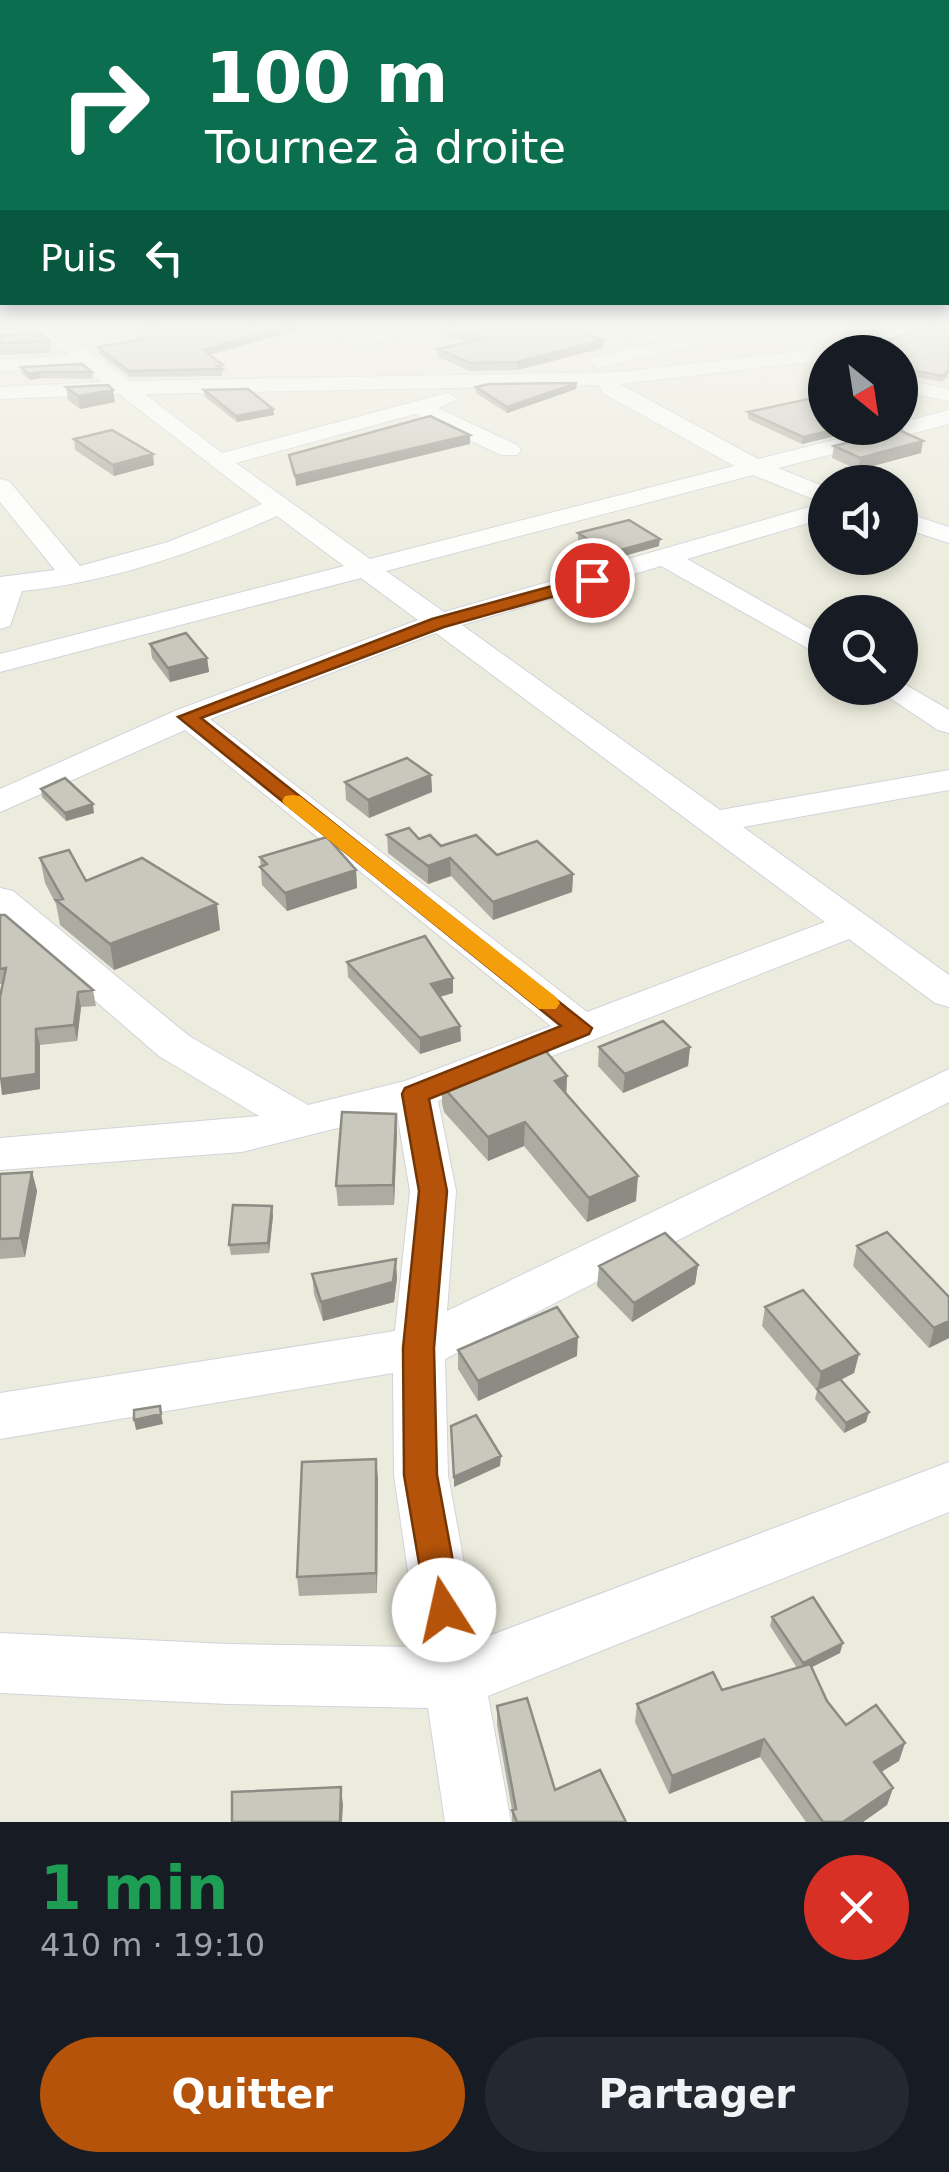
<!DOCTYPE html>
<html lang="fr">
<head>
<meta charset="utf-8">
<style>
	body { margin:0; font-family:"DejaVu Sans",sans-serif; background:#242831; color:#f1f3f6; height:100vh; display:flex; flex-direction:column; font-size:38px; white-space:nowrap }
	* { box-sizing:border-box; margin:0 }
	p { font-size:32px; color:#9ea1a6 }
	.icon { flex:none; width:55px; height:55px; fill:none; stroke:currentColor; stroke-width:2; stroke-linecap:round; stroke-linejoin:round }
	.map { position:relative; height:1822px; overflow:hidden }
	.sheet { display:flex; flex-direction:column; background:#171b24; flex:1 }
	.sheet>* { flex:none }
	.banner { position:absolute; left:0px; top:0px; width:950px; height:305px; box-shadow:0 5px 15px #0003; background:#0b6e4f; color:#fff; overflow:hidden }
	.needle { width:65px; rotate:150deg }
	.fabs { position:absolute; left:808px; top:335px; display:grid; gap:20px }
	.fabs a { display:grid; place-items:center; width:110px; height:110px; border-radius:50%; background:#171b24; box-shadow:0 5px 15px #0003; font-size:50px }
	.pin { position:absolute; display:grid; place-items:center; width:85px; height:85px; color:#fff; margin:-42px; border:5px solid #fff; border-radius:50%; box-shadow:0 2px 10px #0007 }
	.me { position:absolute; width:110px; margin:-55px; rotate:350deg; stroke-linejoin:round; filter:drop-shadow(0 0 8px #0008) }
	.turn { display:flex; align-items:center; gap:35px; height:210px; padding:0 40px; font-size:45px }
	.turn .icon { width:130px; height:130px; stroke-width:2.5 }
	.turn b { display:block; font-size:70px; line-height:85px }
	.then { display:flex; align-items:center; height:95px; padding:0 40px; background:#0003; gap:20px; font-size:38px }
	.round { display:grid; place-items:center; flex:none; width:105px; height:105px; border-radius:52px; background:#242831 }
	.overview { display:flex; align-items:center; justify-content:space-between; height:170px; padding:0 40px }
	h1 { font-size:60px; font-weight:700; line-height:75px; color:#1e9e55 }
	.button { display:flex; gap:20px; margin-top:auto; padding:20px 40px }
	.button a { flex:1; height:115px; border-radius:60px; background:#b45309; color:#fff; font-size:40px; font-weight:700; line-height:115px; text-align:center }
	.button a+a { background:#242831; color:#f1f3f6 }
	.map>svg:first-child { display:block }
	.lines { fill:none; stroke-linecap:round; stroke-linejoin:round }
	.minor-casing { stroke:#d2d3da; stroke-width:2 }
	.minor { fill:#fff; fill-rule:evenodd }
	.wall { fill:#adaca3 }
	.shaded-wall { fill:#8d8c84 }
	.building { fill:#c9c8bd; stroke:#8d8c84; stroke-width:2.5 }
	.route { fill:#b45309; stroke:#753606; stroke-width:2.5 }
	.slow { fill:#f59e0b }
</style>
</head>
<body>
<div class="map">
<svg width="949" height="1822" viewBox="0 0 949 1822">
	<rect width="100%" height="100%" fill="#ececde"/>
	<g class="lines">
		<defs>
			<path id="minor" d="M 34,326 L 56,326 L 129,381 L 620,372 L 826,348 L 907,326 L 940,326 L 854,352 L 825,352 L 825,360 L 620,384 L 758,459 L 882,428 L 900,428 L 900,423 L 949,410 L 949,424 L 778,468 L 825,487 L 825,518 L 687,559 L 825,637 L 825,658 L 661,566 L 462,625 L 720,810 L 949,770 L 949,790 L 743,827 L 949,975 L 949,1007 L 935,1003 L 849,939 L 438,1101 L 456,1191 L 447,1311 L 949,1069 L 949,1102 L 445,1359 L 448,1475 L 478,1640 L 949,1462 L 949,1512 L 488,1696 L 511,1822 L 445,1822 L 428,1708 L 228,1704 L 0,1693 L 0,1633 L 228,1644 L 419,1647 L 394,1475 L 393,1373 L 0,1439 L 0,1393 L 395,1331 L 410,1191 L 397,1113 L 242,1152 L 0,1170 L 0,1138 L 259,1116 L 159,1056 L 0,918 L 0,888 L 13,891 L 189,1036 L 308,1105 L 405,1081 L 551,1026 L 185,730 L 0,812 L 0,789 L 177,710 L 418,620 L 361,578 L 0,672 L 0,654 L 344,566 L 277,516 C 196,552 111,582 22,591 L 10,626 L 0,629 L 0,577 L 55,570 L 0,502 L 0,479 L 9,481 L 80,566 L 168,542 L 262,504 L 119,394 L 0,399 L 0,387 L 103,382 L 84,367 L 0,371 L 0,359 L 70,356 ZM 598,385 L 603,393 L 734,466 L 370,559 L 236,463 L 415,414 L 501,455 L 517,455 L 521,450 L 517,445 L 438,408 L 458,399 L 447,393 L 222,453 L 145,394 ZM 753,475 L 823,503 L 444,612 L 386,571 ZM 436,633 L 825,922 L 587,1012 L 210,719 Z
				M 322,326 L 349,326 L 365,333 L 390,326 L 422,326 L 364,346 Z
				M 593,326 L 634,326 L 679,338 L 703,326 L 729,326 L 693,346 L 598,368 L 588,362 L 591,358 L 657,342 L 596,330 Z
				M 900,379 L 949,389 L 949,401 L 900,391 Z
				M 900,511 L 949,527 L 949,543 L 900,527 Z
				M 901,682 L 949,710 L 949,733 L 938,730 L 875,688 L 900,688 Z"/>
		</defs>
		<use href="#minor" class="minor-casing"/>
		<use href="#minor" class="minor"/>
	</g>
	<path class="wall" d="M 158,326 L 297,326 L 297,330 L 209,355 L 224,371 L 222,371 L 222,376 L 130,377 L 99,354 L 98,347 L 140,340 L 135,336 L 135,330 Z
		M 442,329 L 603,340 L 603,348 L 517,370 L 470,371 L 438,357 L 438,349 L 468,342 L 442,336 Z
		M 0,335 L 49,341 L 51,353 L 2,355 L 0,354 Z
		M 900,352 L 949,376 L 942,382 L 900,374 Z
		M 21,367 L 92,372 L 93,379 L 41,378 L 30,380 L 22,374 Z
		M 66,387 L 115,402 L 80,409 L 68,400 Z
		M 476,387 L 576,389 L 507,413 L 476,393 Z
		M 204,390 L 273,409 L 274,415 L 237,422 L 205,397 Z
		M 748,412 L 825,428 L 869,428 L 802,444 L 748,419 Z
		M 903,431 L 921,453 L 858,470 L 832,458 L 834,446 Z
		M 74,439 L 154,465 L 114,476 L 75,450 Z
		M 578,533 L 659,546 L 610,560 L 578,540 Z
		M 150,644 L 207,658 L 209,672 L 170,682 L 152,658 Z
		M 431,775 L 432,792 L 369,818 L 346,800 L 345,782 Z
		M 41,789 L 94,813 L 66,821 L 42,797 Z
		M 387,835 L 419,839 L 441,846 L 497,855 L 573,874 L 572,892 L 493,920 L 451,876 L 428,884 L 388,853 Z
		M 260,857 L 356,870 L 357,888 L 287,911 L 262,885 Z
		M 40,858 L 86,881 L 220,930 L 114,970 L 60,925 L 56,904 L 45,883 Z
		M 0,915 L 93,990 L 96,1006 L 81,1007 L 77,1041 L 40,1045 L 40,1089 L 2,1095 L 3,984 L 0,984 Z
		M 347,962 L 453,993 L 440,997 L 460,1026 L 461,1041 L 420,1054 L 348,977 Z
		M 599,1047 L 690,1047 L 688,1066 L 623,1093 L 598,1066 Z
		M 567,1076 L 566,1094 L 636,1201 L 587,1222 L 524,1146 L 488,1161 L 444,1112 L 442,1104 L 442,1080 Z
		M 397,1133 L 394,1205 L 338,1206 L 336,1186 Z
		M 32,1172 L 37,1191 L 25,1257 L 0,1259 L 0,1174 Z
		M 273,1216 L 269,1253 L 231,1255 L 229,1245 Z
		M 857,1246 L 949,1297 L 949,1338 L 929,1348 L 853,1266 Z
		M 698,1265 L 695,1284 L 632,1322 L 597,1286 L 599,1266 Z
		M 312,1274 L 397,1278 L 394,1302 L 323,1321 L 314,1294 Z
		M 765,1307 L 859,1354 L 854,1373 L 841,1380 L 866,1422 L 844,1433 L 815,1399 L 817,1391 L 762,1326 Z
		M 458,1350 L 577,1356 L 478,1401 L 458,1369 Z
		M 378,1478 L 377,1593 L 299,1596 L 297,1577 Z
		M 772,1617 L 840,1653 L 812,1667 L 827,1701 L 846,1725 L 905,1743 L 899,1761 L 881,1772 L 893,1788 L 887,1805 L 863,1822 L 806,1822 L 760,1757 L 669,1794 L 635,1722 L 637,1704 L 722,1690 L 797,1668 L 770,1626 Z
		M 497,1706 L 555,1790 L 626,1822 L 512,1822 L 512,1810 L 497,1725 Z"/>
	<path class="shaded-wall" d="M 290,326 L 297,326 L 297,330 L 203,356 L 203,350 Z
		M 603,340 L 603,348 L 517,370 L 517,362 Z
		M 40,372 L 41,378 L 30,380 L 28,374 Z
		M 577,383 L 576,389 L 507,413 L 507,407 Z
		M 113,390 L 115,402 L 80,409 L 78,396 Z
		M 273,409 L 274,415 L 237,422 L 236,416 Z
		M 842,428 L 869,428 L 802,444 L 803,437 Z
		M 470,435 L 470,444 L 296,486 L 295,476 Z
		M 923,441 L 921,453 L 858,470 L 860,458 Z
		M 153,454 L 154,465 L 114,476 L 113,465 Z
		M 660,539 L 659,546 L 610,560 L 610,553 Z
		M 207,658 L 209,672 L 170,682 L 168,668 Z
		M 431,775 L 432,792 L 369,818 L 368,800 Z
		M 93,804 L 94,813 L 66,821 L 65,813 Z
		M 450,858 L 451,876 L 428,884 L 428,866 Z
		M 356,870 L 357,888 L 287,911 L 285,893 Z
		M 573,874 L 572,892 L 493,920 L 493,902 Z
		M 217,904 L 220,930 L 114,970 L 110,944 Z
		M 453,978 L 453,993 L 431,999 L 431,984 Z
		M 78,992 L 81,1007 L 77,1041 L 74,1025 Z
		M 460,1026 L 461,1041 L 420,1054 L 420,1038 Z
		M 36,1029 L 40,1045 L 40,1089 L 2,1095 L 0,1079 Z
		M 690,1047 L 688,1066 L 623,1093 L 625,1074 Z
		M 567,1076 L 566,1100 L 555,1081 Z
		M 396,1114 L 397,1133 L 394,1205 L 393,1185 Z
		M 525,1122 L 524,1146 L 488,1161 L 488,1137 Z
		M 32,1172 L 37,1191 L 25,1257 L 20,1238 Z
		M 638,1176 L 636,1201 L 587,1222 L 589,1198 Z
		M 272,1206 L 273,1216 L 269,1253 L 268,1243 Z
		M 396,1259 L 397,1278 L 394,1302 L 323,1321 L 321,1302 Z
		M 698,1265 L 695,1284 L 632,1322 L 634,1303 Z
		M 949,1321 L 949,1338 L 929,1348 L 934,1328 Z
		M 578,1337 L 577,1356 L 478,1401 L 478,1381 Z
		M 859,1354 L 854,1373 L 817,1391 L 821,1372 Z
		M 869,1412 L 866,1422 L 844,1433 L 846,1423 Z
		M 161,1414 L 163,1424 L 136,1430 L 134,1420 Z
		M 501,1456 L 500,1466 L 454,1487 L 454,1477 Z
		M 376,1459 L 378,1478 L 377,1593 L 376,1573 Z
		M 843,1643 L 840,1653 L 800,1673 L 803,1663 Z
		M 764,1739 L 760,1757 L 669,1794 L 672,1776 Z
		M 905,1743 L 899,1761 L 868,1780 L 874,1762 Z
		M 341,1787 L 343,1805 L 342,1822 L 340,1822 Z
		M 893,1788 L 887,1805 L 863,1822 L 843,1822 Z"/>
	<path class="building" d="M 158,326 L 290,326 L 203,350 L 223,365 L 217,366 L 222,369 L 129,371 L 98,347 L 144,339 L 135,330 Z
		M 450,326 L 566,326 L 603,340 L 517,362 L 470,363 L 438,349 L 486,338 L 442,329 Z
		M 933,326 L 949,326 L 949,371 L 943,376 L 900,368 L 900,352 L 870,352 L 887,340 Z
		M 41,334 L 49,341 L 0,343 L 0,335 Z
		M 82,364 L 92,372 L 40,372 L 28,374 L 21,367 Z
		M 577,383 L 507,407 L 476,387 L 489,384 Z
		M 108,385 L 113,390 L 78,396 L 66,387 Z
		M 248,389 L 273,409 L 236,416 L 204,390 Z
		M 822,396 L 825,398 L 825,428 L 842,428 L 803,437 L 748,412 Z
		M 430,416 L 470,435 L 295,476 L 289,455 Z
		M 903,428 L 899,430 L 923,441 L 860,458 L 834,446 Z
		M 112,430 L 153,454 L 113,465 L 74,439 Z
		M 629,520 L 660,539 L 610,553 L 578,533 Z
		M 186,633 L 207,658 L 168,668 L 150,644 Z
		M 407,758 L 431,775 L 368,800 L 345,782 Z
		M 65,778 L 93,804 L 65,813 L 41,789 Z
		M 409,828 L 419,839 L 430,835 L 441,846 L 476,835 L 497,855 L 537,841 L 573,874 L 493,902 L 450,858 L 428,866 L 387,835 Z
		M 327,837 L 356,870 L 285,893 L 260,867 L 267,864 L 260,857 Z
		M 69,850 L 86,881 L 142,858 L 217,904 L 110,944 L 56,900 L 63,899 L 40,858 Z
		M 0,915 L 5,915 L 93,990 L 78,992 L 74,1025 L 36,1029 L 36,1074 L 0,1079 L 0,997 L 6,968 L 0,969 Z
		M 425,936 L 453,978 L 431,984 L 460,1026 L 420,1038 L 347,962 Z
		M 663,1021 L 690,1047 L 625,1074 L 599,1047 Z
		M 538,1042 L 567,1076 L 555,1081 L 638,1176 L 589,1198 L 525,1122 L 488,1137 L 444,1088 L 442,1080 Z
		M 342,1112 L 396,1114 L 393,1185 L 336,1186 Z
		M 32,1172 L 20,1238 L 0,1239 L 0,1174 Z
		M 233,1205 L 272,1206 L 268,1243 L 229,1245 Z
		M 887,1232 L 949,1297 L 949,1321 L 934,1328 L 857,1246 Z
		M 665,1233 L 698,1265 L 634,1303 L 599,1266 Z
		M 396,1259 L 393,1282 L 321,1302 L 312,1274 Z
		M 803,1290 L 859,1354 L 821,1372 L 765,1307 Z
		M 557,1307 L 578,1337 L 478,1381 L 458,1350 Z
		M 840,1379 L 869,1412 L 846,1423 L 817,1389 Z
		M 160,1406 L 161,1414 L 134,1420 L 134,1410 Z
		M 476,1415 L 501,1456 L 454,1477 L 451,1426 Z
		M 376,1459 L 376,1573 L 297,1577 L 302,1462 Z
		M 813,1597 L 843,1643 L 803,1663 L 772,1617 Z
		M 810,1664 L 827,1701 L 846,1725 L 876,1705 L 905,1743 L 874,1762 L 893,1788 L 843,1822 L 823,1822 L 764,1739 L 672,1776 L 637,1704 L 713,1672 L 722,1690 Z
		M 527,1698 L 555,1790 L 600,1770 L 626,1822 L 517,1822 L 512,1810 L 516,1809 L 497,1706 Z
		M 341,1787 L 340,1822 L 232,1822 L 232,1792 Z"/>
	<linearGradient id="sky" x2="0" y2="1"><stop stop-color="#89b8f1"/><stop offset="0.56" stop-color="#f6f6f0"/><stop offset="1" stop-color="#f6f6f0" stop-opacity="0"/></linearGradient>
	<rect width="949" height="581" fill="url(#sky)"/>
	<path class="route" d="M 592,575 L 600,580 L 598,584 L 444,627 L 201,718 L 592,1028 L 589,1034 L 429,1099 L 447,1191 L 434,1348 L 437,1475 L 462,1610 L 457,1623 L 444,1628 L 432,1623 L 427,1610 L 404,1475 L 403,1348 L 419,1191 L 402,1094 L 405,1088 L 561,1026 L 178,717 L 432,619 Z"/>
	<path class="slow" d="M 293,795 L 300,796 L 556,997 L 560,1003 L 556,1009 L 539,1009 L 285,805 L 282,801 L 285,796 Z"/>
</svg>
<div class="fabs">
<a><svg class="needle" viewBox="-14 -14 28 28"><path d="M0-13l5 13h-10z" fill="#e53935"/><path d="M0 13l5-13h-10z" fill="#9ea1a6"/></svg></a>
<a><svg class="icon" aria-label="sound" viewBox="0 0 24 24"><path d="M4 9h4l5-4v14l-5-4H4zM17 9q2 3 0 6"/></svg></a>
<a><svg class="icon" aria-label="search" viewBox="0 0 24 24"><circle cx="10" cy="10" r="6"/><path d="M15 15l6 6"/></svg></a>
</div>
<div class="pin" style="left:592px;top:580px;background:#d93025"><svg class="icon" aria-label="arrive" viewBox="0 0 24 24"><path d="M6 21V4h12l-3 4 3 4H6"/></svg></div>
<svg class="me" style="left:444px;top:1610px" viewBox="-20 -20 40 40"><circle r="19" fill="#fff"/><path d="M0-13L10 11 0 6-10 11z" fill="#b45309"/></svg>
<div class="banner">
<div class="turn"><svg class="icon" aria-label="right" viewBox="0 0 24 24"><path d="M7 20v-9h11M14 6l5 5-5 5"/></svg><div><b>100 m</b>Tournez à droite</div></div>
<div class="then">Puis<svg class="icon" aria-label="left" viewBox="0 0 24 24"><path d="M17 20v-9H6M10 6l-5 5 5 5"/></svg></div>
</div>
</div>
<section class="sheet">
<div class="overview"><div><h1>1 min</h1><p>410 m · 19:10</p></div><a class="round" style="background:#d93025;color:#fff"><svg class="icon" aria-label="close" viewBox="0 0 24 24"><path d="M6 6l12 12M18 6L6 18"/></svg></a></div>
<div class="button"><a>Quitter</a><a>Partager</a></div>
</section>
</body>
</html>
